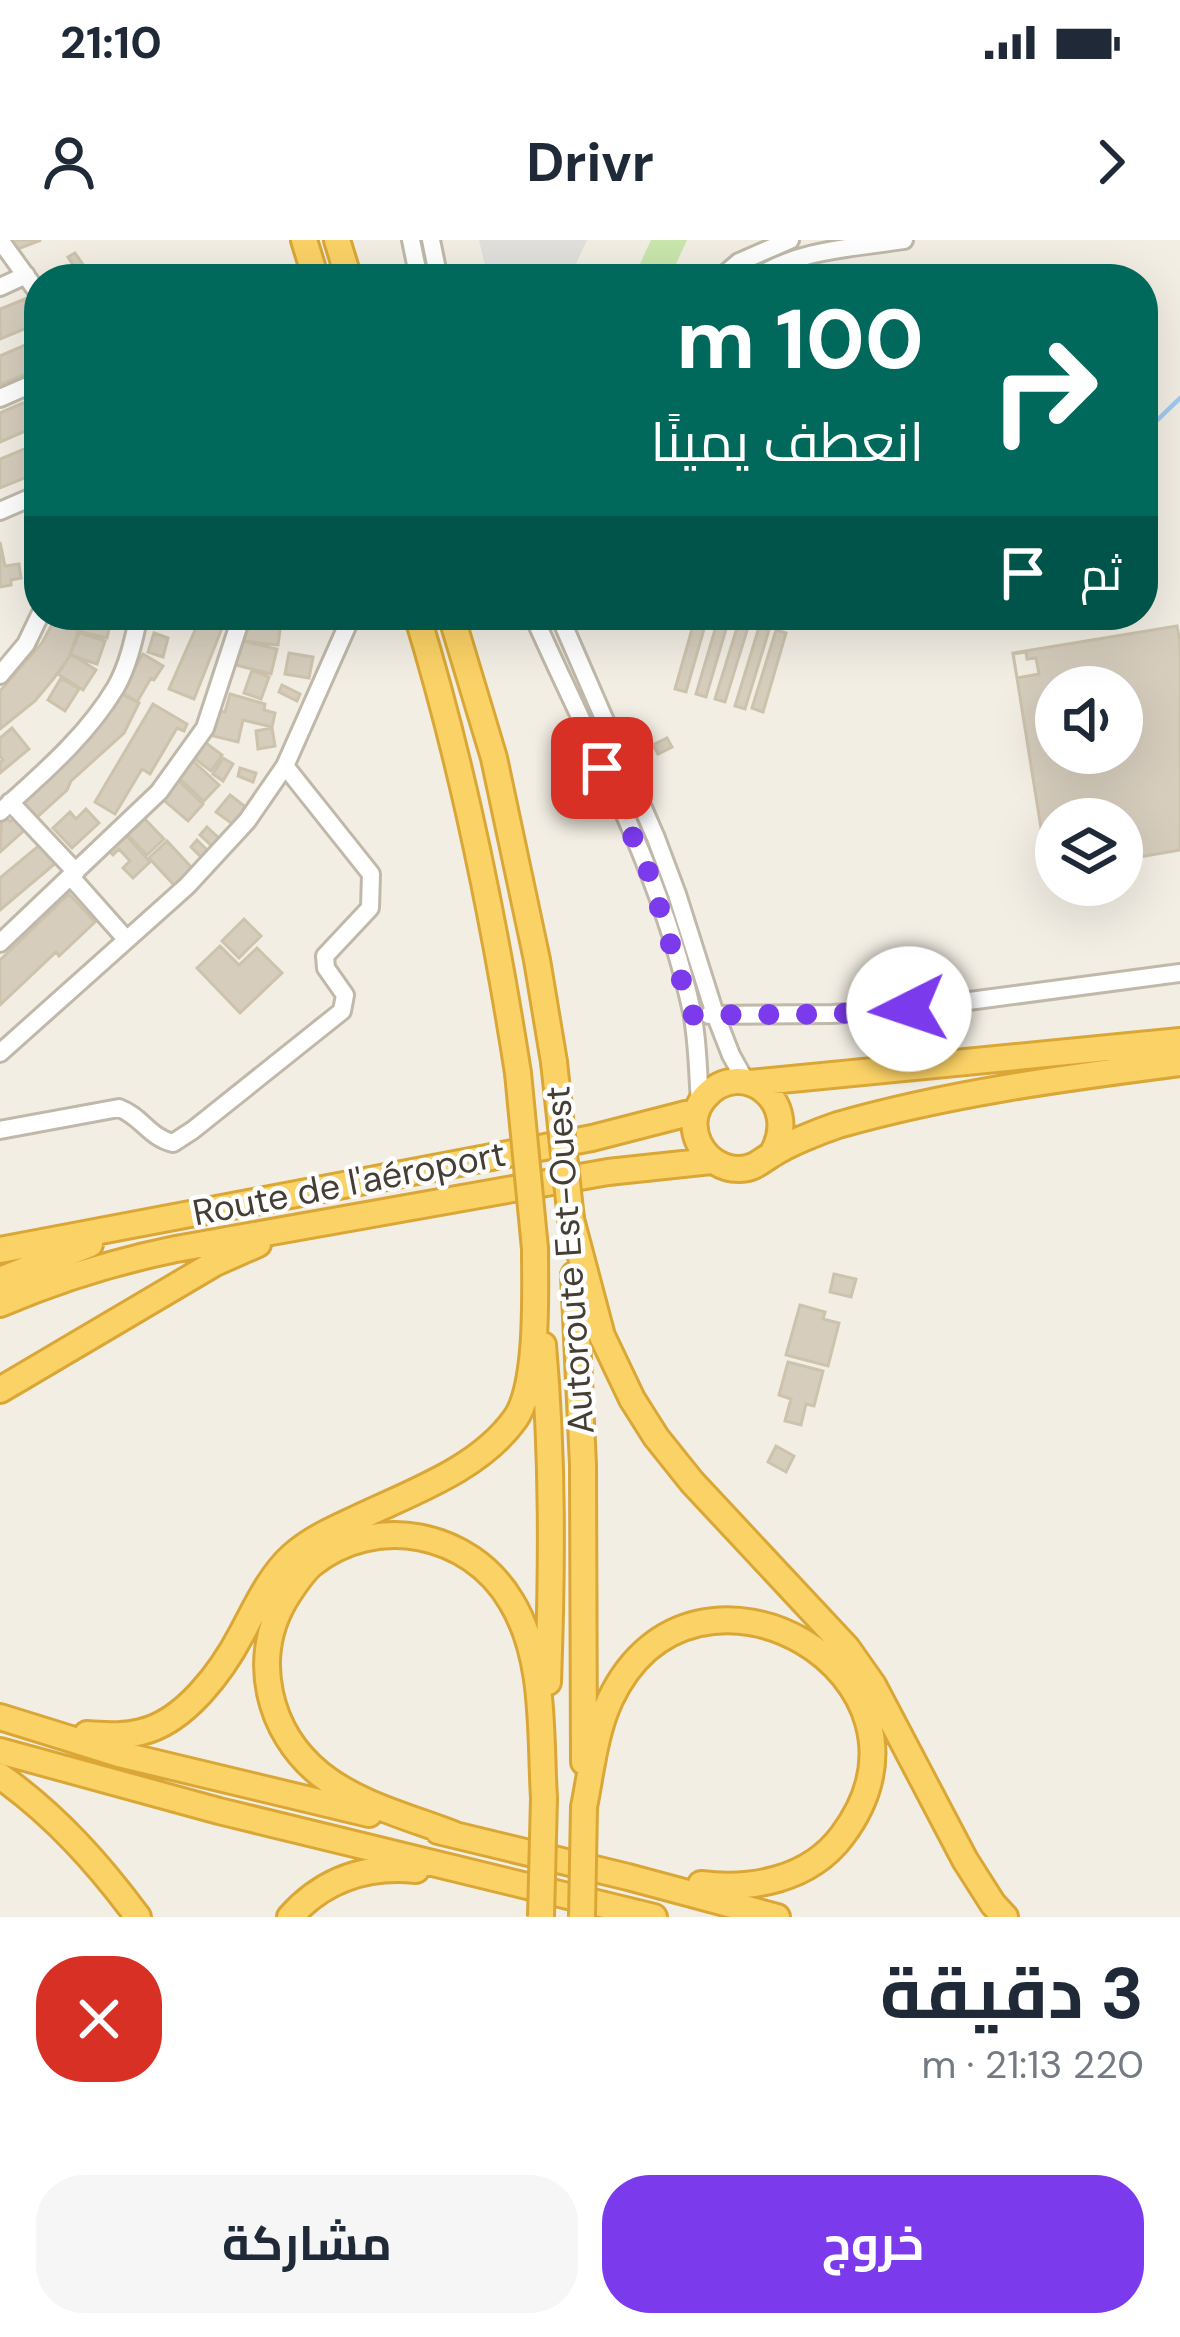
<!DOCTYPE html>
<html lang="ar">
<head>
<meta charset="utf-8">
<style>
	body { margin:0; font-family:"DM Sans",Cairo,sans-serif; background:#f6f6f7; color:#1f2937; direction:rtl; height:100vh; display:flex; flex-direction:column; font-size:45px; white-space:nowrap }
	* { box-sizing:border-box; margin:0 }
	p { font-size:39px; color:#747a83 }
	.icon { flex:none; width:66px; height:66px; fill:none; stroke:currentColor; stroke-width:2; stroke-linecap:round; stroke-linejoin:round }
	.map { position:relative; height:1677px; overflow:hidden; direction:ltr }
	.panel { display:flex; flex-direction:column; background:#fff; flex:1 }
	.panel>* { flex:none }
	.guide { position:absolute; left:24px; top:24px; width:1134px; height:366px; border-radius:48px; box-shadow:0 12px 48px #0002; direction:rtl; background:#00695c; color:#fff; overflow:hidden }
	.controls { position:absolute; left:1035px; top:426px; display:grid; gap:24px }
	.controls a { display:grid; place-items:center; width:108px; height:108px; border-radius:50%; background:#fff; box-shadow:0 12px 48px #0002; font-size:60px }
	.pin { position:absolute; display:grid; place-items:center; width:102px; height:102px; color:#fff; margin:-51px; border-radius:24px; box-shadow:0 6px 18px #0006 }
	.me { position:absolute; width:132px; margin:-66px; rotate:266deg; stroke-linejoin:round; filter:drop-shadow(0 0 9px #0008) }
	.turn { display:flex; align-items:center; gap:42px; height:252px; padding:0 36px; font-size:54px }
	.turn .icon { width:156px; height:156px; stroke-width:2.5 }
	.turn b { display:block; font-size:84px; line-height:102px }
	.then { display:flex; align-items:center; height:114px; padding:0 36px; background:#0003; gap:24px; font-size:45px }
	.round { display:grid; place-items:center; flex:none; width:126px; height:126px; border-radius:48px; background:#f6f6f7 }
	.summary { display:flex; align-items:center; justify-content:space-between; height:204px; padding:0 36px }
	h1 { font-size:72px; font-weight:700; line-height:90px }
	.button { display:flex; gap:24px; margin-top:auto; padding:24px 36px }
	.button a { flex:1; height:138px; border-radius:48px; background:#7c3aed; color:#fff; font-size:48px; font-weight:700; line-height:138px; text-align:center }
	.button a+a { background:#f6f6f7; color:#1f2937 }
	.status { display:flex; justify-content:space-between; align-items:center; height:84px; padding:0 60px; background:#fff; direction:ltr }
	.status svg { height:33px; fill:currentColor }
	header { display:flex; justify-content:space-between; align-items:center; height:156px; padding:0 36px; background:#fff; font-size:54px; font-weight:700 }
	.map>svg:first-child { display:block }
	.green { fill:#c9e6ad }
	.parking { fill:#e2e0dc }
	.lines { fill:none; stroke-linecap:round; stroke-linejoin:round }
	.stream { stroke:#a0caee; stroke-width:4.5 }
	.building { fill:#d6cdbd; stroke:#cdc3ad; stroke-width:3; fill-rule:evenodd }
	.minor-casing { stroke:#c0b9aa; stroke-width:22 }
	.highway-casing { stroke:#daa736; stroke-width:30 }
	.minor { stroke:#fff; stroke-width:16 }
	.highway { stroke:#fbd266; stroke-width:24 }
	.highway-bridge-casing { stroke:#daa736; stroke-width:30; stroke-linecap:butt }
	.highway-bridge { stroke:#fbd266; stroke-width:24 }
	.route { stroke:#7c3aed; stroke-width:21; stroke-dasharray:0 37.8 }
	.labels { text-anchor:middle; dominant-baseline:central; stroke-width:9; stroke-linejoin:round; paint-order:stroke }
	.street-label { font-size:36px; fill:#443e34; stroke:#fff }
</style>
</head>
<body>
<div class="status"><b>21:10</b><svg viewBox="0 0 49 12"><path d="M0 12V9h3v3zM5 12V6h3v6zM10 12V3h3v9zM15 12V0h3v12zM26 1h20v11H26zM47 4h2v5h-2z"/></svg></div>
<header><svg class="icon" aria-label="forward" viewBox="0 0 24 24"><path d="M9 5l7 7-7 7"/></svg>Drivr<svg class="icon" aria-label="person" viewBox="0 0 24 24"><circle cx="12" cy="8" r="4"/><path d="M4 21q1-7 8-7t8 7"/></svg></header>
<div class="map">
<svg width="1180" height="1677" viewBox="0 0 1180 1677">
	<rect width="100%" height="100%" fill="#f2eee4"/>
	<path class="green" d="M 651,0 L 687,0 L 669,39 L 633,39 Z"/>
	<path class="parking" d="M 479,0 L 587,0 L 569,39 L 488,39 Z"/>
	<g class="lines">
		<path class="stream" d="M 1143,194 L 1180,158"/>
	</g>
	<path class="building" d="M 11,0 L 41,0 L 15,10 Z
		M 75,13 L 84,26 L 77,31 L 68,17 Z
		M 25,59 L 36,84 L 0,99 L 0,69 Z
		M 39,99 L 39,128 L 0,145 L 0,116 Z
		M 39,156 L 39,185 L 0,202 L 0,173 Z
		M 39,203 L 39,232 L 0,248 L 0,219 Z
		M 0,302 L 5,326 L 19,324 L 21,338 L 11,340 L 11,345 L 0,347 Z
		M 80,375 L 112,375 L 107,398 L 77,391 Z
		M 87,375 L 69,417 L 54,438 L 35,461 L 0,489 L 0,451 L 42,403 L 57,375 Z
		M 263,375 L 295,375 L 294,383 L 263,379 Z
		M 696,375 L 708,375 L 686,452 L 675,449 Z
		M 719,376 L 729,379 L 706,457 L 696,454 Z
		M 245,378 L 281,382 L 278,405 L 243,401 Z
		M 200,379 L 222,388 L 194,459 L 169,449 Z
		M 739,381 L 749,384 L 725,462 L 715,459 Z
		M 1177,386 L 1180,403 L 1180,610 L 1122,620 L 1122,579 L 1056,579 L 1056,630 L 1048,632 L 1013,413 ZM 1056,447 L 1122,447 L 1122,513 L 1056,513 Z
		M 759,387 L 769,390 L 745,469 L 735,466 Z
		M 776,390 L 786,393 L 763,472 L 752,468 Z
		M 78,392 L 105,401 L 97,424 L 70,415 Z
		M 154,393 L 168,398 L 163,417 L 148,412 Z
		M 238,400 L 277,409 L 271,434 L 232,424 Z
		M 1026,412 L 1027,419 L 1036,418 L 1039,434 L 1017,438 L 1013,414 Z
		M 289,413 L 313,417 L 309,438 L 285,434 Z
		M 71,414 L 96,430 L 83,450 L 58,434 Z
		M 143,414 L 163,426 L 154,440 L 151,438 L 137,462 L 117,449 L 128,429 L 132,432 Z
		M 252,430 L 269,437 L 261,459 L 244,453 Z
		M 61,438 L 79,449 L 65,471 L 48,460 Z
		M 282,445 L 300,454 L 297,461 L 279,452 Z
		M 121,454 L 139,463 L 124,493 L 71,541 L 67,550 L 36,578 L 16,555 Z
		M 230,454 L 265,464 L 264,470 L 275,473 L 272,487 L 243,480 L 238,502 L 205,494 L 212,469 L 225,472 Z
		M 153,464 L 187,484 L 184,491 L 177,488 L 150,534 L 142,529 L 115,574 L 95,562 Z
		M 12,488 L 29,509 L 0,533 L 0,522 L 3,520 L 0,516 L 0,498 Z
		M 272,488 L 275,506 L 258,509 L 256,491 Z
		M 667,498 L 672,507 L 658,514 L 653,505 Z
		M 206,503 L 222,515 L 211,531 L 194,518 Z
		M 223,518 L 233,524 L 223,541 L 213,534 Z
		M 193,521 L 219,545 L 204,561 L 178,537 Z
		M 240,528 L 256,533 L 253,542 L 238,536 Z
		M 175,538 L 203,564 L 188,581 L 159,556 Z
		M 230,555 L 247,568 L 234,585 L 216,572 Z
		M 86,569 L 99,583 L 72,608 L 53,588 L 70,572 L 76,579 Z
		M 2,573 L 10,582 L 16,576 L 27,588 L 0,612 Z
		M 141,575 L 164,599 L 147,615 L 124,591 Z
		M 207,587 L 219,598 L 212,606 L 200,595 Z
		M 123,592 L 150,622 L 133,638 L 123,628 L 130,621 L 119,609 L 113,615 L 106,608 Z
		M 197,600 L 208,611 L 202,618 L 191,607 Z
		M 167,601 L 193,629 L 175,646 L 149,618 Z
		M 42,603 L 58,621 L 0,670 L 0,638 Z
		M 69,654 L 95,682 L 59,716 L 56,712 L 0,765 L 0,720 Z
		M 244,679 L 261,696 L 239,718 L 222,701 Z
		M 220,706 L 239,725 L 257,708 L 282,733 L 240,773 L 197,728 Z
		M 834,1034 L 856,1039 L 851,1057 L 830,1052 Z
		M 800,1065 L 825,1072 L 823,1079 L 839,1083 L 828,1126 L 786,1115 Z
		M 788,1122 L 823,1131 L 814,1166 L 806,1164 L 801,1185 L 785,1181 L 791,1159 L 779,1155 Z
		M 776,1206 L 794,1216 L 786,1232 L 768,1222 Z"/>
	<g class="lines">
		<defs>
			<path id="minor" d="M 0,0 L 39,54
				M 411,0 L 419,39
				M 431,0 L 439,39
				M 719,39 L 739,22 L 790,0
				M 754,39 C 798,9 853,8 904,0
				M 0,47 L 26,35
				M 0,158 L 39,141
				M 0,271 L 39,254
				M 533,375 C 590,504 662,632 692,772 C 698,802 698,834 700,864
				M 559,375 L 656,598 L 677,654 L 715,774 L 731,815 L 746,842
				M 0,435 L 26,404 L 40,375
				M 10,562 L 76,632
				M 0,572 C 42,534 87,496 116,447 C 128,426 134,399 139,375
				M 71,637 L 126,699
				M 0,703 L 159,552 L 205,488 L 242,375
				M 709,775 L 832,774 L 909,769 L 1180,733
				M 0,813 L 187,646 L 247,581 L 285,526 L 352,375
				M 0,890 L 119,868 C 141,876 150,898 173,903 L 193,890 L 342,771 L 345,755 L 326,728 L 325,716 L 370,668 L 371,634 L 285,526"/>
			<path id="highway" d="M 304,0 L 316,39
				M 337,0 L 349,39
				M 417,375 C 463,525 494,679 518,833
				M 451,375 L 494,518 L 537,720 L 554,822
				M 750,843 L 1180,801
				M 772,914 C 803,861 741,816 705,857 C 680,885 703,929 739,929 C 753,929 760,922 771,915 C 787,904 820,891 838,885 C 950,853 1064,838 1180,823
				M 571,979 L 602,1096 L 632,1159 L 656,1197 L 692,1242 L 847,1408 L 873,1445 L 965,1620 L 993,1664 L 1005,1677
				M 0,1010 L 592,898 L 697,871
				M 574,1035 L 583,1225 L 584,1522
				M 0,1040 L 90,1004
				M 0,1064 C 56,1040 117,1021 176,1009 L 608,932 L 711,921
				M 543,1105 C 553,1217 552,1329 548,1442
				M 0,1150 L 215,1023 L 258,1004
				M 0,1477 L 119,1514 L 369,1574
				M 87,1494 C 105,1495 123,1497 141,1492 C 185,1482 222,1431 242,1393 C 256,1367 270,1336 292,1316 C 312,1298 338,1287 362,1276 C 415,1251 480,1228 515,1179 C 539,1146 535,1051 535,1009
				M 0,1511 L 219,1571 L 654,1677
				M 0,1536 C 55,1575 98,1623 138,1677
				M 584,1567 C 591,1532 595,1492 610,1460 C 694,1281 962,1437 842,1596 C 809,1640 752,1650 701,1644
				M 438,1591 L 628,1637 L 777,1677
				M 453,1594 C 409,1577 357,1564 320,1534 C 268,1492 251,1419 284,1361 C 292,1348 301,1334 312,1324 C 376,1273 470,1292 511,1361 C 546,1418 540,1494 544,1558
				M 290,1677 C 324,1639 366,1625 416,1630"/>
		</defs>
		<use href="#minor" class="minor-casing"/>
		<use href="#highway" class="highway-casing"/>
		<use href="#minor" class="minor"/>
		<use href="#highway" class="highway"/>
		<defs>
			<path id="highway-bridge" d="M 554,822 L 571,979
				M 518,833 L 535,1009
				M 541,1677 L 544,1558
				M 582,1677 L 584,1567"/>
		</defs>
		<use href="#highway-bridge" class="highway-bridge-casing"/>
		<use href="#highway-bridge" class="highway-bridge"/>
	</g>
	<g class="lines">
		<path class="route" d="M 602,528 L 649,633 L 692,775 L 832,774 L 909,769"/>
	</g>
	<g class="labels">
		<g class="street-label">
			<text transform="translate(349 943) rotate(-11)">Route de l'aéroport</text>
			<text transform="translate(569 1020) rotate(-94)">Autoroute Est-Ouest</text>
		</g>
	</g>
</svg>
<div class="controls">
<a><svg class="icon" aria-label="sound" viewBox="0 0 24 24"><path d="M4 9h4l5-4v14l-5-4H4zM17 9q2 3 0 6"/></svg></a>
<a><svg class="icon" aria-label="layers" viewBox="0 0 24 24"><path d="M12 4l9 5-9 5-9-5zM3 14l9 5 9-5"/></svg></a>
</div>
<div class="pin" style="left:602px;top:528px;background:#d93025"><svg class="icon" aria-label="arrive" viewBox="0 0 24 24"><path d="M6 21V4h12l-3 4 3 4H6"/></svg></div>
<svg class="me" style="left:909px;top:769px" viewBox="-20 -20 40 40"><circle r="19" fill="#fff"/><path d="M0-13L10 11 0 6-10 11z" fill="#7c3aed"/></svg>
<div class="guide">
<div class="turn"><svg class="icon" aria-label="right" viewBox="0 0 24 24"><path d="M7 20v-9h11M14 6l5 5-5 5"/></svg><div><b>100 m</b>انعطف يمينًا</div></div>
<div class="then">ثم<svg class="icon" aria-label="arrive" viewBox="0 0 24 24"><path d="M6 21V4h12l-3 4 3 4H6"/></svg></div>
</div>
</div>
<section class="panel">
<div class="summary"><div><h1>3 دقيقة</h1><p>220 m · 21:13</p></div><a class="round" style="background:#d93025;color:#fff"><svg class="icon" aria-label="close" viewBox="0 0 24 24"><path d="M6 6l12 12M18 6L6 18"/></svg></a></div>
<div class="button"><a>خروج</a><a>مشاركة</a></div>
</section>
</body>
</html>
